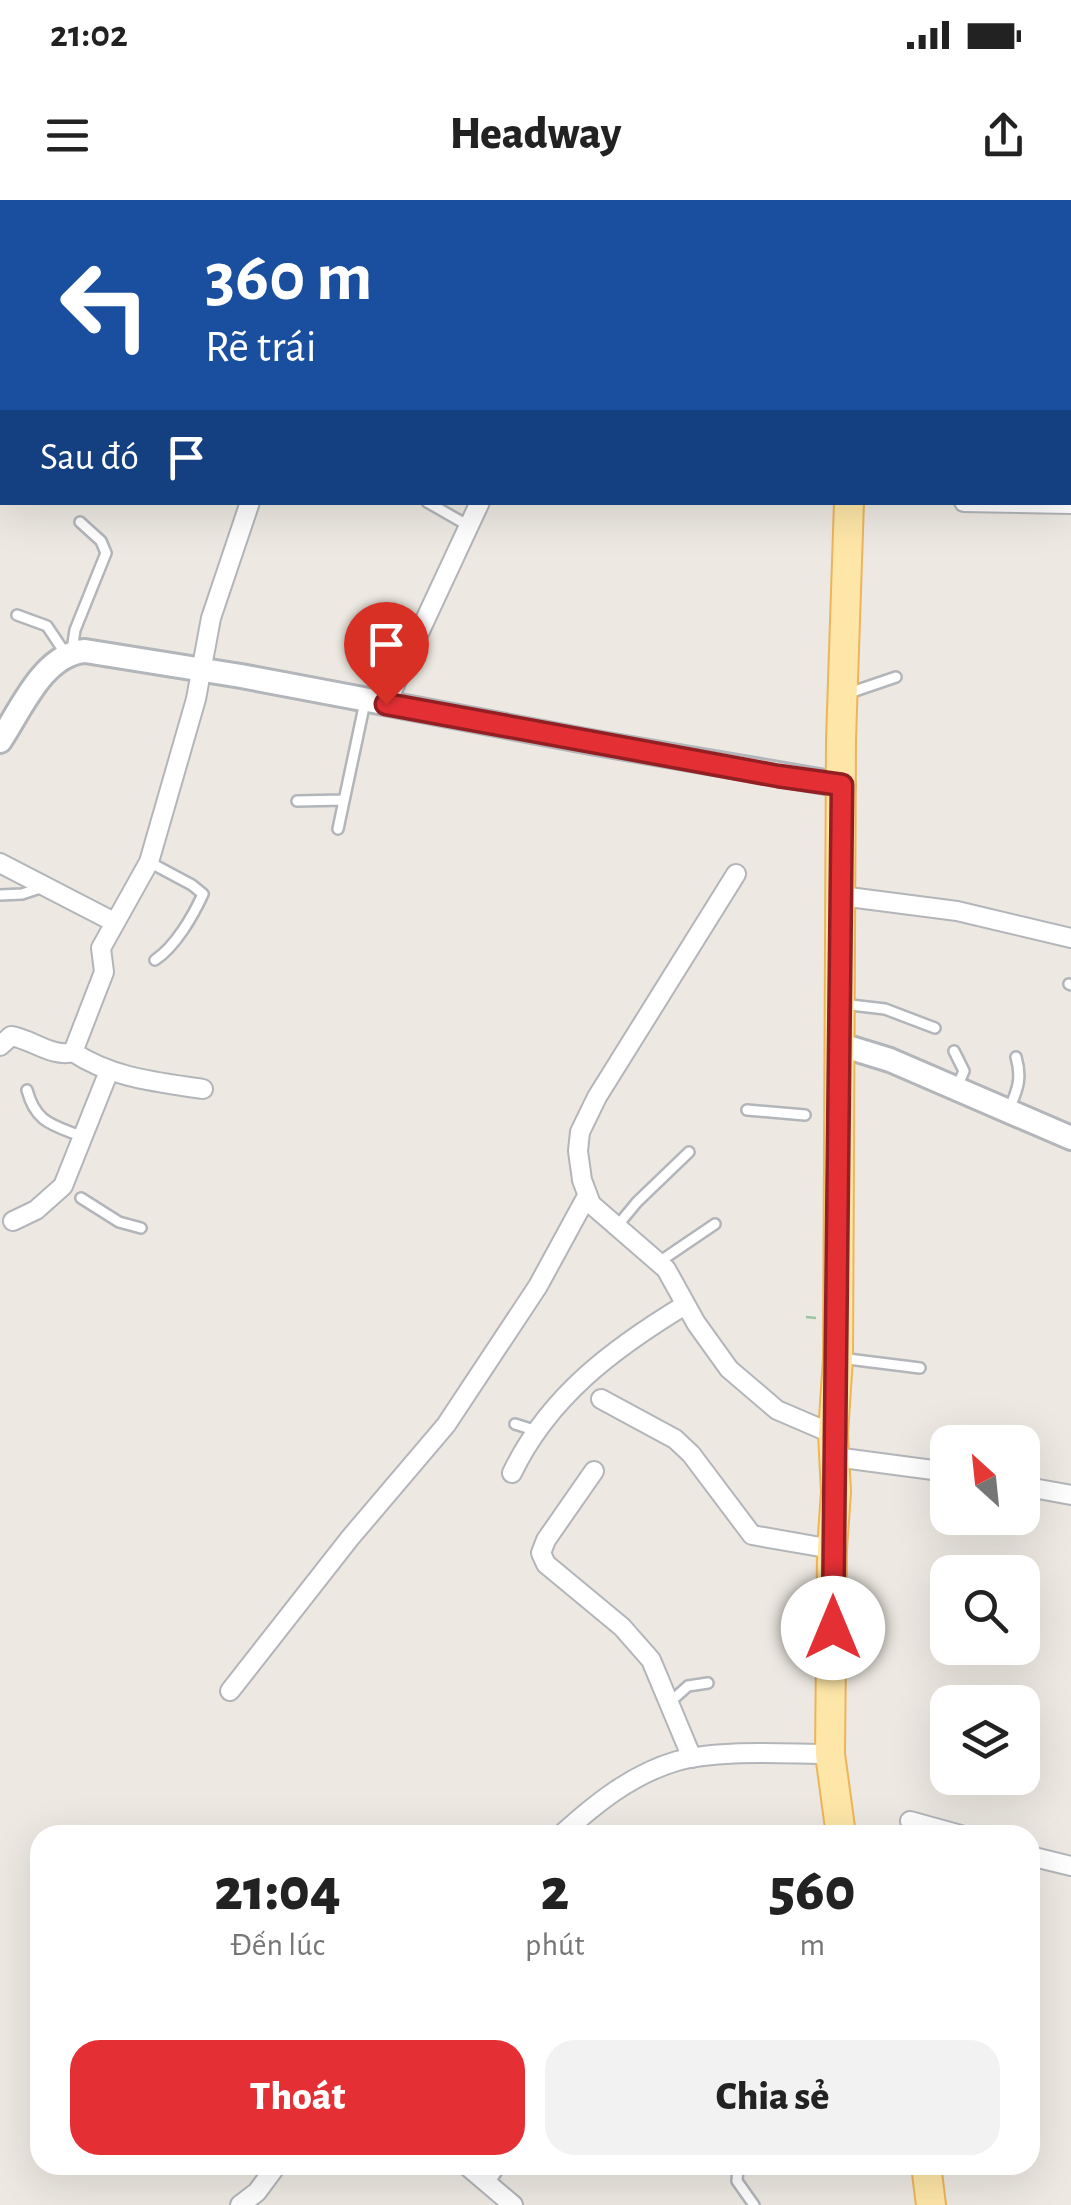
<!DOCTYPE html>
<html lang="vi">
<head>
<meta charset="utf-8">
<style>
	body { margin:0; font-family:"Alegreya Sans",sans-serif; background:#f2f2f2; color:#222; height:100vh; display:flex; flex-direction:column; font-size:38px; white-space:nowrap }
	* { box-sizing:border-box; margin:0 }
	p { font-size:32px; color:#767676 }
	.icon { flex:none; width:55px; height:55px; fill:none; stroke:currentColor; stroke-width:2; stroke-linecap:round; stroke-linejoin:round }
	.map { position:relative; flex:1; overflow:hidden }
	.details { position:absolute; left:30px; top:1625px; width:1010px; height:350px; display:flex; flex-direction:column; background:#fff; border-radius:30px; box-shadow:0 10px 40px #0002 }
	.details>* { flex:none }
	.top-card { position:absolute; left:0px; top:0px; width:1072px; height:305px; box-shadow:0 10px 40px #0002; background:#1a4fa0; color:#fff; overflow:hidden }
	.needle { width:65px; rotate:333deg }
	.tools { position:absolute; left:930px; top:1225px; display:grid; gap:20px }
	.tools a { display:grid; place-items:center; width:110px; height:110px; border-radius:20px; background:#fff; box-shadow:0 10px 40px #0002; font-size:50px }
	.pin { position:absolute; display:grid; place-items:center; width:85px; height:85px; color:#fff; margin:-102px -42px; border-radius:50% 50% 50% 0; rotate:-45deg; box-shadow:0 0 10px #0007 }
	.pin .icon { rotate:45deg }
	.me { position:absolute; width:110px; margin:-55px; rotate:0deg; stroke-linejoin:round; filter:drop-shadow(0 0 8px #0008) }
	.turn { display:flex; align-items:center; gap:35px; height:210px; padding:0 40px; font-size:45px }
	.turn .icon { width:130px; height:130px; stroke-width:2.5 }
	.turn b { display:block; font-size:70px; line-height:85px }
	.then { display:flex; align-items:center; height:95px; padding:0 40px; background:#0003; gap:20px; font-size:38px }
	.eta { display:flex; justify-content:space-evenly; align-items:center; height:170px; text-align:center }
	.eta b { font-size:60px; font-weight:800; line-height:70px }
	.primary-button { display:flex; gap:20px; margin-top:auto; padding:20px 40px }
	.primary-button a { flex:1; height:115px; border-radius:30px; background:#e43035; color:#fff; font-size:40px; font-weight:800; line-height:115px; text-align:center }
	.primary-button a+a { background:#f2f2f2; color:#222 }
	.status { display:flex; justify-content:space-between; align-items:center; height:70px; padding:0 50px; background:#fff; direction:ltr }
	.status svg { height:28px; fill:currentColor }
	header { display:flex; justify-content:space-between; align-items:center; height:130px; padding:0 40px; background:#fff; font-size:45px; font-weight:800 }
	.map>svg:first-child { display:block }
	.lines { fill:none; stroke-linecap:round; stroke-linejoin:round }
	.service-casing { stroke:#b2b5b9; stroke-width:14 }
	.minor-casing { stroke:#b2b5b9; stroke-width:22 }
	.tertiary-casing { stroke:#b2b5b9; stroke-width:28 }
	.primary-casing { stroke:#edb55a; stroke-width:32 }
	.path { stroke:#98c5a0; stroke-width:2.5; stroke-dasharray:10 5; stroke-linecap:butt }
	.service { stroke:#fff; stroke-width:9 }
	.minor { stroke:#fff; stroke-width:18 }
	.tertiary { stroke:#fff; stroke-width:22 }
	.primary { stroke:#fde6a7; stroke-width:28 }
	.route-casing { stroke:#941f22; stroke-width:25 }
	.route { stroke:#e43035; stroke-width:18 }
</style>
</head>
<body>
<div class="status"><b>21:02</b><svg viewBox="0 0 49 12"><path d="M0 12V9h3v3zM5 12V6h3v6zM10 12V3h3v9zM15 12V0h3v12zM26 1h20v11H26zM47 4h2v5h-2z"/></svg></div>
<header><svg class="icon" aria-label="menu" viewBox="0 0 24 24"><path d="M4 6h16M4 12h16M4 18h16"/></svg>Headway<svg class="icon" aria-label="share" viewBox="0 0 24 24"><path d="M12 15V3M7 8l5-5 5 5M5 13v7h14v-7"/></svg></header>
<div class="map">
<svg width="1071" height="2005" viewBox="0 0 1071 2005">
	<rect width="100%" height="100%" fill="#ede9e2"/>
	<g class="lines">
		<defs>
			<path id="service" d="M 427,302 L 469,326
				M 17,415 L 47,426 L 65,453
				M 72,450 L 75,430 L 106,353 L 101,341 L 80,322
				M 849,493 L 896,477
				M 297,601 L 344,600
				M 338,629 L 365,502
				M 149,662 L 192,685 L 203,694 C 193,716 175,747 155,760
				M 0,695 L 22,694 L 43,687
				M 1069,784 L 1071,785
				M 842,804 L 885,809 L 935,828
				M 954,851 L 964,871 L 957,887
				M 27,890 C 36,924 54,925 83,937
				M 1010,907 C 1018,889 1022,877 1016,857
				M 747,910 L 805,915
				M 81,998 L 119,1022 L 141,1028
				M 618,1025 L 637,1002 L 689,952
				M 659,1062 L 715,1024
				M 840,1158 L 920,1168
				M 515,1224 L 537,1231
				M 670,1502 L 688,1486 L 708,1483
				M 738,1965 L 737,1981 L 754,2005
				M 488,1985 L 501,1965"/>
			<path id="minor" d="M 274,0 L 279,2
				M 1070,216 L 1071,216
				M 964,302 L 1071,304
				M 386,504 L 480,302
				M 0,663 L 114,722
				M 736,674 L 597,897 L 580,932 L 578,951 L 582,980 L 591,1004 L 666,1069 L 696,1123 L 729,1169 L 777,1210 L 833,1234
				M 841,696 L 957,711 L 1071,738
				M 0,846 L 11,836 C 31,839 53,858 73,852 L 104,772 L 101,748 L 149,662 L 196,499 L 211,418 L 250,302
				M 73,852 C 112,878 157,882 203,889
				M 13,1021 L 36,1010 L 63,986 L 109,871
				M 601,1199 L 675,1239 L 691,1254 L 752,1335 L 832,1349
				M 835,1257 L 948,1272
				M 594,1271 L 546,1340 L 541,1353 L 546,1364 L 622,1427 L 651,1460 L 692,1558
				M 512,1273 C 549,1196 614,1148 685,1105
				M 1022,1286 L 1071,1295
				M 230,1491 L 350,1338 L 446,1225 L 538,1086 L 587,996
				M 910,1621 L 961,1635
				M 561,1635 C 595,1604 632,1574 677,1561 C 719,1549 785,1554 830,1554
				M 1030,1656 L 1071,1666
				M 466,1965 L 513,2005
				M 240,2005 L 257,1992 L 277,1965"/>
			<path id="tertiary" d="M 0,541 C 21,510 43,454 85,451 L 241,476 L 596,543 L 843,585
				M 838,844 L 890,860 L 1071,938"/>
			<path id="primary" d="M 857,0 L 857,2
				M 841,1635 L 830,1554 L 832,1349 L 836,1292 L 833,1234 L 838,1158 L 841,540 L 849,302
				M 926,1965 L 931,2005"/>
		</defs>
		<use href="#service" class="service-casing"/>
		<use href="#minor" class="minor-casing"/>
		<use href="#tertiary" class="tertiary-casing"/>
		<use href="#primary" class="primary-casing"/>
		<path class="path" d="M 806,1117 L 816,1118"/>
		<use href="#service" class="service"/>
		<use href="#minor" class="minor"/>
		<use href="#tertiary" class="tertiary"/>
		<use href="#primary" class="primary"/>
	</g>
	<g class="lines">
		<defs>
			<path id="route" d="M 386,504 L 778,576 L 842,585 L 833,1428"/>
		</defs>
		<use href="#route" class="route-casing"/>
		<use href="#route" class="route"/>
	</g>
</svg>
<div class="tools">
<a><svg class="needle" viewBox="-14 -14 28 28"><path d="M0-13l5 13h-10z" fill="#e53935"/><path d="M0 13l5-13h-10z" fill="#767676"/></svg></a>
<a><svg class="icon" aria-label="search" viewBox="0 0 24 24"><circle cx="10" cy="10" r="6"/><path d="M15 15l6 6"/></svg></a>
<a><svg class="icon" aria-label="layers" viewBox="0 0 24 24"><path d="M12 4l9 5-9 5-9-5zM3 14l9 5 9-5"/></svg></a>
</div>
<div class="pin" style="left:386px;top:504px;background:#d93025"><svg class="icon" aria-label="arrive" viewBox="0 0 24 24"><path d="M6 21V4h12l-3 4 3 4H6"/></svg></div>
<svg class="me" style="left:833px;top:1428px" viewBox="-20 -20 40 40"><circle r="19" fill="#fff"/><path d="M0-13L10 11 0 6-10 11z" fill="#e43035"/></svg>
<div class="top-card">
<div class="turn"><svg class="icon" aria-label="left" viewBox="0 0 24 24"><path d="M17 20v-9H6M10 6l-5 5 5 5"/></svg><div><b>360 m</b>Rẽ trái</div></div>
<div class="then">Sau đó<svg class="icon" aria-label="arrive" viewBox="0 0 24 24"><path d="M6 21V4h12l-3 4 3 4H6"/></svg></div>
</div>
<section class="details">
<div class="eta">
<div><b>21:04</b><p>Đến lúc</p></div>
<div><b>2</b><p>phút</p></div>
<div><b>560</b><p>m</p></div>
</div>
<div class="primary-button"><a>Thoát</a><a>Chia sẻ</a></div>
</section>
</div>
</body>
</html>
